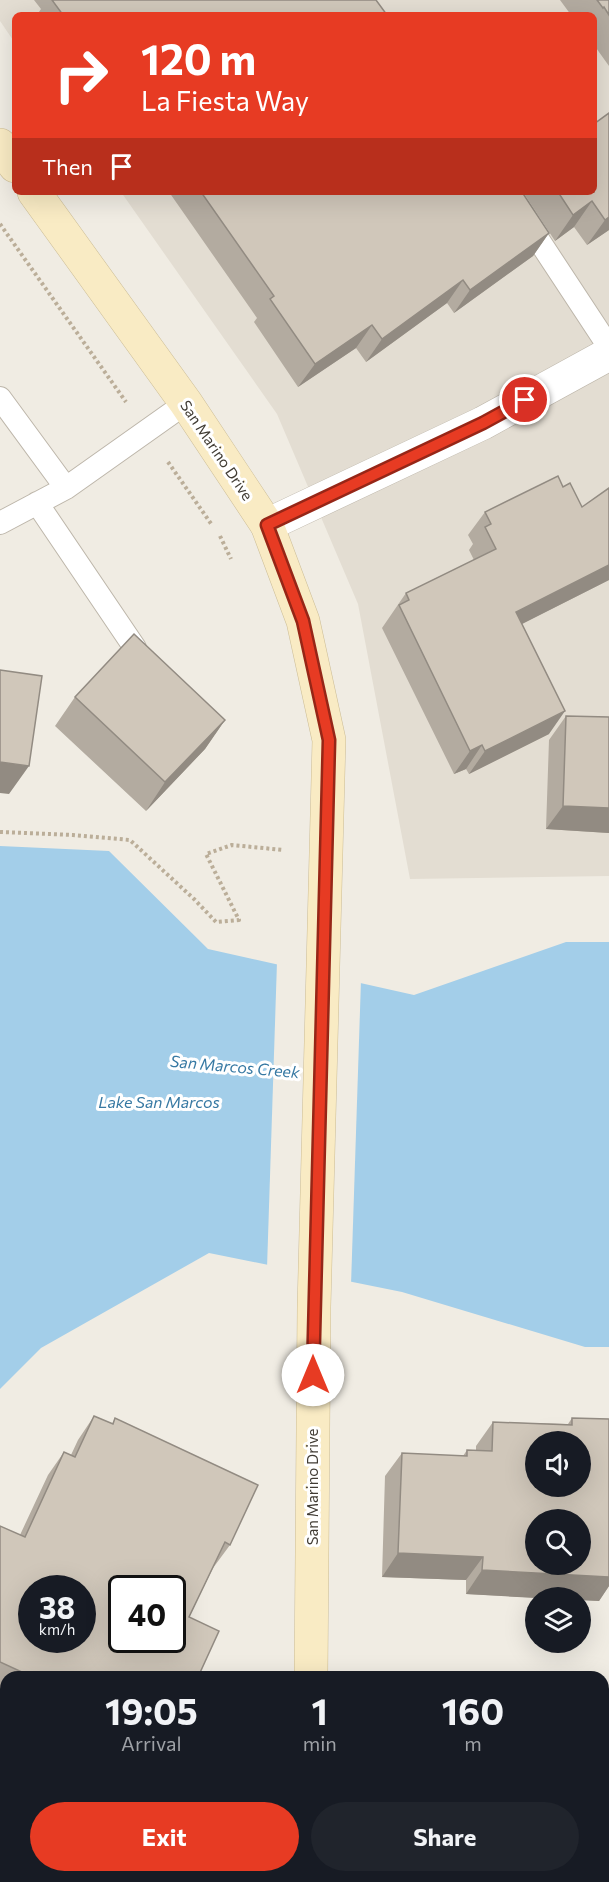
<!DOCTYPE html>
<html lang="en">
<head>
<meta charset="utf-8">
<style>
	body { margin:0; font-family:Commissioner,sans-serif; background:#20242c; color:#f1f3f6; height:100vh; display:flex; flex-direction:column; font-size:22px; white-space:nowrap }
	* { box-sizing:border-box; margin:0 }
	p { font-size:20px; color:#9ea1a6 }
	.icon { flex:none; width:33px; height:33px; fill:none; stroke:currentColor; stroke-width:2; stroke-linecap:round; stroke-linejoin:round }
	.map { position:relative; flex:1; overflow:hidden }
	.panel { position:absolute; left:0px; top:1671px; width:609px; height:212px; display:flex; flex-direction:column; background:#171b24; border-radius:18px 18px 0 0; box-shadow:0 6px 24px #0002 }
	.panel>* { flex:none }
	.hud { position:absolute; left:12px; top:12px; width:585px; height:183px; border-radius:9px; box-shadow:0 6px 24px #0002; background:#e73b23; color:#fff; overflow:hidden }
	.buttons { position:absolute; left:525px; top:1431px; display:grid; gap:12px }
	.buttons a { display:grid; place-items:center; width:66px; height:66px; border-radius:50%; background:#171b24; box-shadow:0 6px 24px #0002; font-size:30px }
	.speed { position:absolute; left:18px; top:1575px; display:flex; gap:12px; font-size:30px; font-weight:700; text-align:center }
	.speed>* { display:grid; place-content:center; width:78px; height:78px; border-radius:50%; background:#171b24; box-shadow:0 6px 24px #0002; line-height:1 }
	.speed small { font-size:15px; font-weight:400 }
	.speed .limit { border:3px solid #111; border-radius:9px; background:#fff; color:#111 }
	.pin { position:absolute; display:grid; place-items:center; width:51px; height:51px; color:#fff; margin:-26px; border:3px solid #fff; border-radius:50%; box-shadow:0 2px 6px #0007 }
	.me { position:absolute; width:66px; margin:-33px; rotate:0deg; stroke-linejoin:round; filter:drop-shadow(0 0 4px #0008) }
	.turn { display:flex; align-items:center; gap:21px; height:126px; padding:0 30px; font-size:27px }
	.turn .icon { width:78px; height:78px; stroke-width:2.5 }
	.turn b { display:block; font-size:42px; line-height:51px }
	.then { display:flex; align-items:center; height:57px; padding:0 30px; background:#0003; gap:12px; font-size:22px }
	.eta { display:flex; justify-content:space-evenly; align-items:center; height:102px; text-align:center }
	.eta b { font-size:36px; font-weight:700; line-height:42px }
	.primary-button { display:flex; gap:12px; margin-top:auto; padding:12px 30px }
	.primary-button a { flex:1; height:69px; border-radius:36px; background:#e73b23; color:#fff; font-size:24px; font-weight:700; line-height:69px; text-align:center }
	.primary-button a+a { background:#20242c; color:#f1f3f6 }
	.map>svg:first-child { display:block }
	.residential { fill:#e3ddd2 }
	.water { fill:#a3cee9 }
	.pier { fill:#f0ece3 }
	.lines { fill:none; stroke-linecap:round; stroke-linejoin:round }
	.lane-casing { stroke:#bdb6aa; stroke-width:24 }
	.street-casing { stroke:#bdb6aa; stroke-width:34 }
	.secondary-casing { stroke:#ccbd96; stroke-width:34 }
	.path { stroke:#bbae99; stroke-width:4; stroke-dasharray:3 3; stroke-linecap:butt }
	.lane { stroke:#fff; stroke-width:22 }
	.street { stroke:#fff; stroke-width:33 }
	.secondary { stroke:#f9ebc4; stroke-width:33 }
	.wall { fill:#b3aba0 }
	.shaded-wall { fill:#928b82 }
	.building { fill:#d0c7ba; stroke:#928b82; stroke-width:1.5; fill-rule:evenodd }
	.route-casing { stroke:#962617; stroke-width:15 }
	.route { stroke:#e73b23; stroke-width:10 }
	.labels { text-anchor:middle; dominant-baseline:central; stroke-width:6; stroke-linejoin:round; paint-order:stroke }
	.street-label { font-size:15px; fill:#413c34; stroke:#fff }
	.water-label { font-size:16px; font-style:italic; fill:#3779a3; stroke:#fff }
</style>
</head>
<body>
<div class="map">
<svg width="609" height="1882" viewBox="0 0 609 1882">
	<rect width="100%" height="100%" fill="#f0ece3"/>
	<path class="residential" d="M 0,0 L 609,0 L 609,876 L 410,879 L 358,604 L 277,414 L 121,192 L 594,192 L 594,15 L 15,15 L 15,43 L 0,21 Z"/>
	<path class="water" d="M 0,846 L 109,851 L 208,949 L 414,995 L 566,942 L 609,942 L 609,1347 L 585,1347 L 402,1292 L 209,1253 L 41,1348 L 0,1389 Z"/>
	<path class="pier" d="M 277,962 L 361,980 L 351,1285 L 267,1268 Z"/>
	<g class="lines">
		<defs>
			<path id="lane" d="M 507,192 L 609,347
				M 0,398 L 66,488
				M 37,503 L 135,648
				M 0,523 L 66,488 L 186,403"/>
			<path id="street" d="M 267,525 L 483,423 L 609,354
				M 603,1716 L 609,1716"/>
			<path id="secondary" d="M 0,145 L 15,166
				M 34,192 L 186,403 L 267,525 L 303,621 L 329,740 L 314,1307 L 311,1677
				M 302,1882 L 302,1876"/>
		</defs>
		<use href="#lane" class="lane-casing"/>
		<use href="#street" class="street-casing"/>
		<use href="#secondary" class="secondary-casing"/>
		<path class="path" d="M 0,224 L 126,402
			M 168,462 L 212,525
			M 220,536 L 231,559
			M 0,832 L 73,835 L 130,840 L 194,899 L 216,922 L 239,920 L 206,854 L 232,845 L 283,850"/>
		<use href="#lane" class="lane"/>
		<use href="#street" class="street"/>
		<use href="#secondary" class="secondary"/>
	</g>
	<path class="wall" d="M 34,0 L 376,0 L 387,15 L 37,15 L 41,9 Z
		M 560,0 L 609,0 L 609,66 L 594,45 L 594,15 L 571,15 Z
		M 609,113 L 609,230 L 587,245 L 574,227 L 555,241 L 523,192 L 594,192 Z
		M 169,192 L 522,192 L 549,233 L 533,256 L 454,313 L 447,303 L 366,362 L 356,348 L 298,387 L 254,322 L 257,318 Z
		M 485,512 L 609,580 L 522,624 L 549,734 L 469,774 L 466,769 L 454,774 L 382,628 L 406,593 L 474,560 L 469,550 L 473,544 L 468,535 Z
		M 75,697 L 225,720 L 205,749 L 146,811 L 55,726 Z
		M 566,716 L 609,717 L 609,833 L 546,829 L 549,740 Z
		M 94,1416 L 112,1424 L 115,1418 L 230,1545 L 213,1568 L 189,1617 L 198,1677 L 6,1677 L 6,1696 L 0,1693 L 0,1526 L 20,1535 L 48,1475 L 64,1452 L 71,1455 L 78,1440 Z
		M 572,1418 L 609,1419 L 609,1586 L 599,1601 L 466,1594 L 466,1580 L 382,1577 L 385,1476 L 402,1453 L 463,1456 L 467,1450 L 476,1451 L 476,1446 L 493,1422 L 568,1424 Z
		M 439,1876 L 603,1876 L 609,1882 L 438,1882 Z"/>
	<path class="shaded-wall" d="M 592,201 L 574,227 L 555,241 L 573,215 Z
		M 609,217 L 609,230 L 587,245 L 605,220 Z
		M 549,233 L 533,256 L 454,313 L 470,290 Z
		M 463,280 L 447,303 L 366,362 L 382,339 Z
		M 372,325 L 356,348 L 298,387 L 315,364 Z
		M 609,565 L 609,580 L 500,635 L 516,612 Z
		M 565,711 L 549,734 L 469,774 L 485,751 Z
		M 225,720 L 205,749 L 146,811 L 165,782 Z
		M 482,745 L 466,769 L 454,774 L 470,751 Z
		M 0,762 L 29,766 L 9,794 L 0,793 Z
		M 563,806 L 609,808 L 609,833 L 546,829 Z
		M 398,1553 L 483,1557 L 466,1580 L 382,1577 Z
		M 482,1570 L 609,1577 L 609,1586 L 599,1601 L 580,1600 L 580,1598 L 536,1598 L 466,1594 Z"/>
	<path class="building" d="M 52,0 L 376,0 L 387,15 L 63,15 Z
		M 597,0 L 609,0 L 609,15 L 604,7 L 603,8 Z
		M 609,113 L 609,217 L 605,220 L 592,201 L 573,215 L 558,192 L 594,192 L 594,124 Z
		M 201,192 L 522,192 L 549,233 L 470,290 L 463,280 L 382,339 L 372,325 L 315,364 L 270,299 L 274,296 Z
		M 558,476 L 563,487 L 570,483 L 582,507 L 609,488 L 609,565 L 516,612 L 565,711 L 485,751 L 482,745 L 470,751 L 399,605 L 409,600 L 406,593 L 496,549 L 485,527 L 491,524 L 485,512 Z
		M 134,634 L 225,720 L 165,782 L 75,697 Z
		M 0,670 L 42,676 L 29,766 L 0,762 Z
		M 566,716 L 609,717 L 609,808 L 563,806 Z
		M 94,1416 L 113,1424 L 115,1418 L 258,1485 L 230,1545 L 225,1542 L 189,1617 L 219,1631 L 198,1677 L 24,1677 L 24,1673 L 0,1662 L 0,1526 L 25,1537 L 64,1452 L 75,1457 ZM 32,1588 L 82,1588 L 82,1640 L 32,1640 ZM 122,1588 L 172,1588 L 172,1640 L 122,1640 Z
		M 572,1418 L 609,1419 L 609,1577 L 482,1570 L 483,1557 L 398,1553 L 402,1453 L 467,1456 L 467,1450 L 492,1451 L 493,1422 L 572,1425 ZM 536,1442 L 580,1442 L 580,1486 L 536,1486 ZM 536,1520 L 580,1520 L 580,1564 L 536,1564 Z
		M 0,1737 L 6,1737 L 6,1876 L 218,1876 L 218,1882 L 0,1882 Z
		M 603,1790 L 609,1790 L 609,1882 L 454,1882 L 454,1876 L 603,1876 Z"/>
	<g class="lines">
		<defs>
			<path id="route" d="M 313,1375 L 329,740 L 303,621 L 267,525 L 483,423 L 525,400"/>
		</defs>
		<use href="#route" class="route-casing"/>
		<use href="#route" class="route"/>
	</g>
	<g class="labels">
		<g class="street-label">
			<text transform="translate(217 450) rotate(56)">San Marino Drive</text>
			<text transform="translate(312 1487) rotate(-90)">San Marino Drive</text>
		</g>
		<g class="water-label">
			<text transform="translate(235 1066) rotate(5)">San Marcos Creek</text>
			<text x="159" y="1101">Lake San Marcos</text>
		</g>
	</g>
</svg>
<div class="buttons">
<a><svg class="icon" aria-label="sound" viewBox="0 0 24 24"><path d="M4 9h4l5-4v14l-5-4H4zM17 9q2 3 0 6"/></svg></a>
<a><svg class="icon" aria-label="search" viewBox="0 0 24 24"><circle cx="10" cy="10" r="6"/><path d="M15 15l6 6"/></svg></a>
<a><svg class="icon" aria-label="layers" viewBox="0 0 24 24"><path d="M12 4l9 5-9 5-9-5zM3 14l9 5 9-5"/></svg></a>
</div>
<div class="speed"><div>38<small>km/h</small></div><div class="limit">40</div></div>
<div class="pin" style="left:525px;top:400px;background:#d93025"><svg class="icon" aria-label="arrive" viewBox="0 0 24 24"><path d="M6 21V4h12l-3 4 3 4H6"/></svg></div>
<svg class="me" style="left:313px;top:1375px" viewBox="-20 -20 40 40"><circle r="19" fill="#fff"/><path d="M0-13L10 11 0 6-10 11z" fill="#e73b23"/></svg>
<div class="hud">
<div class="turn"><svg class="icon" aria-label="right" viewBox="0 0 24 24"><path d="M7 20v-9h11M14 6l5 5-5 5"/></svg><div><b>120 m</b>La Fiesta Way</div></div>
<div class="then">Then<svg class="icon" aria-label="arrive" viewBox="0 0 24 24"><path d="M6 21V4h12l-3 4 3 4H6"/></svg></div>
</div>
<section class="panel">
<div class="eta">
<div><b>19:05</b><p>Arrival</p></div>
<div><b>1</b><p>min</p></div>
<div><b>160</b><p>m</p></div>
</div>
<div class="primary-button"><a>Exit</a><a>Share</a></div>
</section>
</div>
</body>
</html>
